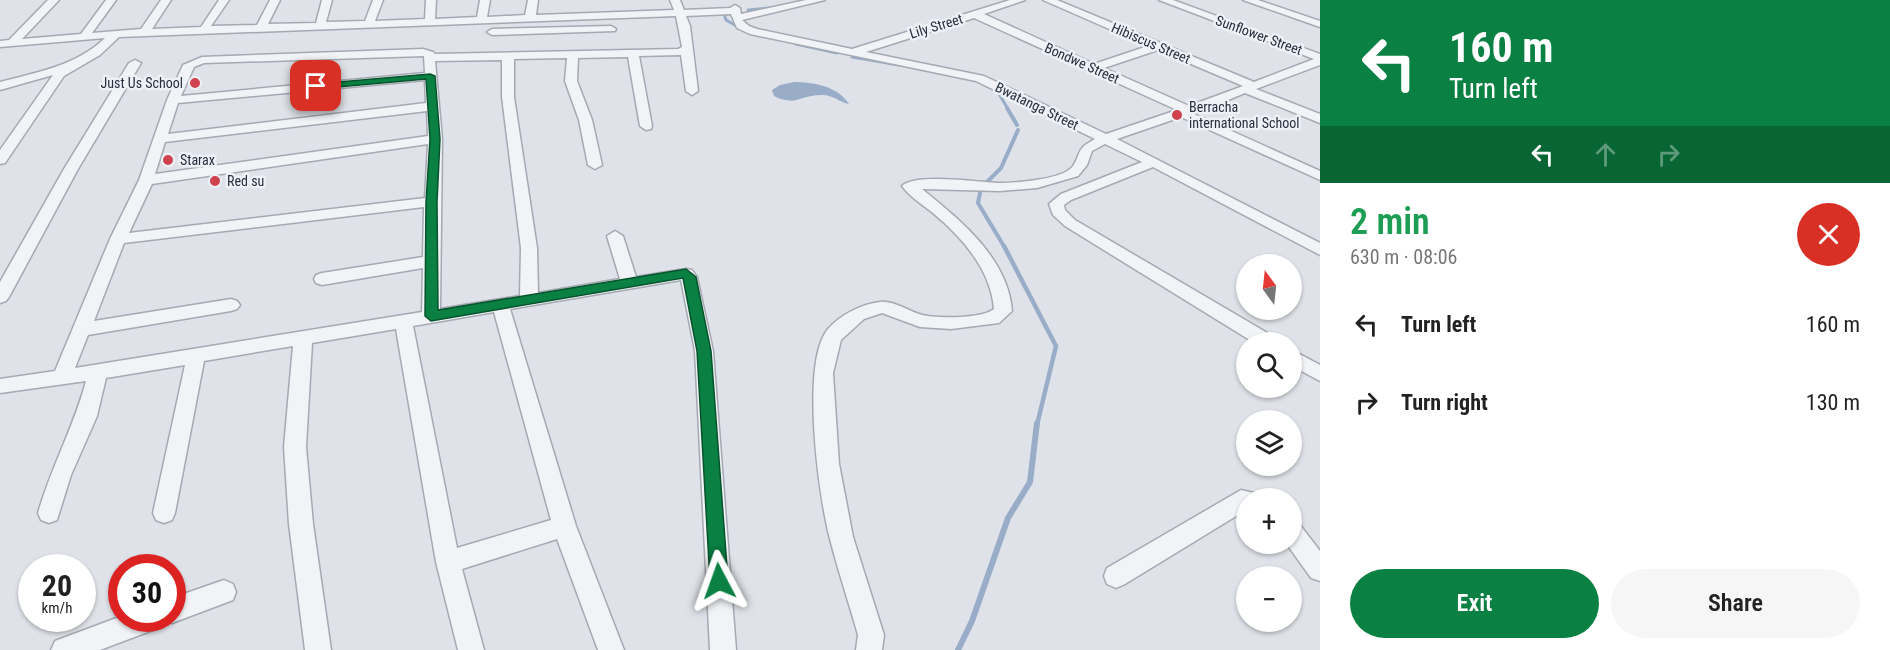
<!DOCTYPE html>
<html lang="en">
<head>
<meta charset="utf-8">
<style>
	body { margin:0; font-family:"Roboto Condensed",sans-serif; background:#f6f6f6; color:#222; height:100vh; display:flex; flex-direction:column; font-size:22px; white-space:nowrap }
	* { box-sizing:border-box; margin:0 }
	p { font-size:20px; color:#767676 }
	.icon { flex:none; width:33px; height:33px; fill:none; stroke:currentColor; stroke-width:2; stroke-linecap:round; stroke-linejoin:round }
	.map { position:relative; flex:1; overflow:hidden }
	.side { display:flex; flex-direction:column; background:#fff; width:570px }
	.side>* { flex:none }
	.banner { background:#0b8043; color:#fff; overflow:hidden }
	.needle { width:39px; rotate:345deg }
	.tools { position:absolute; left:1236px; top:254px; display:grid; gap:12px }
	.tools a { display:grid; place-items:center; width:66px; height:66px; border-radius:50%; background:#fff; box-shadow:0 2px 4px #0004; font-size:30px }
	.speed { position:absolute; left:18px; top:554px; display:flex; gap:12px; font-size:30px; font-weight:700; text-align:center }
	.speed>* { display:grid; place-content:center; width:78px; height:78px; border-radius:50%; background:#fff; box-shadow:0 2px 4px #0004; line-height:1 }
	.speed small { font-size:15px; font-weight:400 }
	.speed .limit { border:9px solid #d22; background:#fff; color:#111 }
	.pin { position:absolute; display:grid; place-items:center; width:51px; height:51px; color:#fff; margin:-26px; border-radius:12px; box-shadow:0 3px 9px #0006 }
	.me { position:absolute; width:66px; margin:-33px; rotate:356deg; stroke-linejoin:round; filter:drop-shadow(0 0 4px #0008) }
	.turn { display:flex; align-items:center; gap:21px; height:126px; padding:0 30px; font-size:27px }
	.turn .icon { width:78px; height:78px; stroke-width:2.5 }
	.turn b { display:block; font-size:42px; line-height:51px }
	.lanes { display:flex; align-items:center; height:57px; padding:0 30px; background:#0003; justify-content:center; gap:30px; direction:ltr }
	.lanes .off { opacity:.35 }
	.round { display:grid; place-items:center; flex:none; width:63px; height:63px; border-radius:32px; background:#f6f6f6 }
	.headline { display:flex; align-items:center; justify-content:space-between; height:102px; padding:0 30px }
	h1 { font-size:36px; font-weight:600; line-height:45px; color:#1e9e55 }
	.cta { display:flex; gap:12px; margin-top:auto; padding:12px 30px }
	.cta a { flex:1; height:69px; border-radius:36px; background:#0b8043; color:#fff; font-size:24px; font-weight:600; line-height:69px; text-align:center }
	.cta a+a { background:#f6f6f6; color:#222 }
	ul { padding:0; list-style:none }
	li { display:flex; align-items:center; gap:18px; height:78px; padding:0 30px }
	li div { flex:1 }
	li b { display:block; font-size:22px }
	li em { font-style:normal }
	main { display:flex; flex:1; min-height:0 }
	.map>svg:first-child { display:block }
	.water { fill:#99adc9 }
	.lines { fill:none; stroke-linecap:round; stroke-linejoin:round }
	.stream-far3 { stroke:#99adc9; stroke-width:3 }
	.stream-far2 { stroke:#99adc9; stroke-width:4 }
	.stream-far1 { stroke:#99adc9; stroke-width:4.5 }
	.stream { stroke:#99adc9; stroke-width:6 }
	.minor-casing { stroke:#a4a9b2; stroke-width:3 }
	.minor { fill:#f1f3f6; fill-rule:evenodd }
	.route { fill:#0b8043; stroke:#07532c; stroke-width:1.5 }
	.poi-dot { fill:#cf424e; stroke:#eef1f6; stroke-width:2 }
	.labels { text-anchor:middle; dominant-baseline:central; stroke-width:5; stroke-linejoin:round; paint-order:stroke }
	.far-street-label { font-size:14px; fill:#272f3f; stroke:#eef1f6 }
	.far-poi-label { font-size:14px; fill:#272f3f; stroke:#eef1f6; text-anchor:start }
</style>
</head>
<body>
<main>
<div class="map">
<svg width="1320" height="650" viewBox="0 0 1320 650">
	<rect width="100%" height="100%" fill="#dfe2e8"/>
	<path class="water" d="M 794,82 C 813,82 838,86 849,104 C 839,102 832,94 821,95 C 800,95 796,107 774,96 L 772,90 L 780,85 Z"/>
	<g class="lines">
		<path class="stream-far3" d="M 748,10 L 769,8
			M 724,14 L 726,20 L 742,29
			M 796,44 L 837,53
			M 852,57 L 899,65
			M 996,89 L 1008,109"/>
		<path class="stream-far2" d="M 1007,108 L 1017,125
			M 986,183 L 1001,168 L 1018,130
			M 980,193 L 978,203 L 1005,248"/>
		<path class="stream-far1" d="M 1004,246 L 1056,346 L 1037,425"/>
		<path class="stream" d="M 958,650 L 972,621 L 1008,518 L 1030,482 L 1037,423"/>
		<defs>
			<path id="minor" d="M 48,0 L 59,0 L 22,39 L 81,34 L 106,0 L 116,0 L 92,33 L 141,29 L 161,0 L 171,0 L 152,29 L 201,27 L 219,0 L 229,0 L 211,26 L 257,25 L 270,0 L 280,0 L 268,24 L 316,23 L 322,0 L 332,0 L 326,22 L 365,21 L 373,0 L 383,0 L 375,21 L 425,19 L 426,0 L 436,0 L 435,19 L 477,17 L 480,0 L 490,0 L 487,17 L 525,15 L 528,0 L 538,0 L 536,15 L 674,10 L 670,0 L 680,0 L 684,10 L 730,8 L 735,5 L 740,8 L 741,14 L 806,0 L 825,0 L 742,20 L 749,26 L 757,29 L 852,49 L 1010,0 L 1025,0 L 984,14 L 1094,64 L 1148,46 L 1043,0 L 1057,0 L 1254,82 L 1314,59 L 1159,0 L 1173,0 L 1320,54 L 1320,65 L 1256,89 L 1320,114 L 1320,123 L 1245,93 L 1194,114 L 1320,171 L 1320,180 L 1181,117 L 1117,139 L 1320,243 L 1320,255 L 1153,167 L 1071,200 L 1064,205 L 1065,210 L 1075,220 L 1274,337 L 1276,342 L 1253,342 L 1065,226 L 1053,215 L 1049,204 L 1061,194 L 1142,162 L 1105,144 L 1092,151 L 1087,165 L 1078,176 L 1037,188 L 1000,191 L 922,189 C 960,220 1008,258 1012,311 L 999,323 L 951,329 L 920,327 L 882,313 L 864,319 L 841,340 L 833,373 L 839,464 L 853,537 L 884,635 L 882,650 L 856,650 L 858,635 C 849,603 838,571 830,539 C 819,498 800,362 828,329 C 840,315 862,304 880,302 C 892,300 907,310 919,314 C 934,319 982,319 994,309 C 991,270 962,237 933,213 C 923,205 910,197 902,186 C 914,173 978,182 997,183 C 1014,183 1063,180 1073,166 C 1083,150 1075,150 1095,139 L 976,81 L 750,34 L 737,28 L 731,14 L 686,16 L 690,26 L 698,91 L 692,95 L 686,91 L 681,55 L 639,56 L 652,126 L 651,129 L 646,130 L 640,126 L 628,57 L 578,58 L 577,81 L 592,120 L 602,165 L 595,169 L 588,165 L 579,120 L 565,81 L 567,58 L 514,59 L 514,97 L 537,248 L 538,293 L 620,279 L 607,236 L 615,231 L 623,236 L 636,277 L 686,269 L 692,270 L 697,277 L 713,351 L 736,650 L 710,650 L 695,351 L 681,280 L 510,309 L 576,526 L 624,650 L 598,650 L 557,539 L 462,569 L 484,650 L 458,650 L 436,562 L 396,329 L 312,343 L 306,447 L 313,524 L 331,650 L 305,650 L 289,524 L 284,447 L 293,346 L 204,361 L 175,513 L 172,520 L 164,523 L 156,520 L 153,513 L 185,365 L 106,378 L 97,416 L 71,475 L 57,520 L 49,523 L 41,520 L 38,513 C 51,467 74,427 86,381 L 0,393 L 0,379 L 55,371 L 110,239 L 139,180 L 167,100 L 183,65 L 202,57 L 423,49 L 433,52 L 435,54 L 678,49 L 682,47 L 676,16 L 119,37 L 100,55 L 64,76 L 5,163 L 0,164 L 0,150 L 53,75 L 0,90 L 0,82 C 38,72 76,66 105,38 L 0,47 L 0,41 L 9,40 ZM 974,18 L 1177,110 L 1106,134 L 984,76 L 866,52 ZM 1158,50 L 1243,86 L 1189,106 L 1104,68 ZM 424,56 L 425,73 L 181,96 L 194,67 L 204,63 ZM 502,60 L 502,97 L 521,248 L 520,296 L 440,309 L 442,139 L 435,61 ZM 425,80 L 426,103 L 168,134 L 178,103 ZM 427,111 L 428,136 L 155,174 L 165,142 ZM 428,144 L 425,198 L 129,233 L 152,184 ZM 424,207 L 423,257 L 322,273 L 316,275 L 314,279 L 316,283 L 322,285 L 423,268 L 422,312 L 75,368 L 88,335 L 231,311 L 237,309 L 240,305 L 237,301 L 231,299 L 94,321 L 124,243 ZM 494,312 L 551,520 L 457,548 L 413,326 Z
				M 1243,0 L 1258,0 L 1320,21 L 1320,27 Z
				M 611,26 L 616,29 L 615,31 L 492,35 L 487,32 L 492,29 Z
				M 135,60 L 141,63 L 78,169 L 9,297 L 6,301 L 0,303 L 0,282 L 64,169 L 129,63 Z
				M 1292,350 L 1320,365 L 1320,381 L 1292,366 Z
				M 1241,490 L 1254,493 L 1256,498 L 1246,498 L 1246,510 L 1125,584 L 1116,588 L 1107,584 L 1104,576 L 1107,568 Z
				M 1292,521 L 1300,525 L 1320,551 L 1320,581 L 1311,578 L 1286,543 L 1292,543 Z
				M 224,580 L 233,584 L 236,592 L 233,600 L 172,623 L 164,620 L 161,627 L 100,650 L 51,650 L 55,641 L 122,616 L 172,618 L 172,598 Z"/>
		</defs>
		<use href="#minor" class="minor-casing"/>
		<use href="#minor" class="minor"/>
	</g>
	<path class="route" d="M 430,74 L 435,76 L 440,139 L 437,202 L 438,310 L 686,269 L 696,277 L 711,351 L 728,581 L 725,587 L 719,590 L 712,587 L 710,581 L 697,351 L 683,278 L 431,321 L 425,316 L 426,202 L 430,139 L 426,79 L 316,89 L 312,86 L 316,84 Z"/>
	<g class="poi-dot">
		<circle cx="195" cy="83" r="6"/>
		<circle cx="1177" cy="115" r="6"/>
		<circle cx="168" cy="160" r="6"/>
		<circle cx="215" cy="181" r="6"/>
	</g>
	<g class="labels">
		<g class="far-street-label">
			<text transform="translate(936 26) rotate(-17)">Lily Street</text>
			<text transform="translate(1259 35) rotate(20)">Sunflower Street</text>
			<text transform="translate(1151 43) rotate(23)">Hibiscus Street</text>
			<text transform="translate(1082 63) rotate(24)">Bondwe Street</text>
			<text transform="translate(1037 106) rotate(26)">Bwatanga Street</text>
		</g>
		<g class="far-poi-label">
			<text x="183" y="83" text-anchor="end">Just Us School</text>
			<text x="1189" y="107">Berracha<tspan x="1189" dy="16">international School</tspan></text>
			<text x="180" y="160">Starax</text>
			<text x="227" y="181">Red su</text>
		</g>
	</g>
</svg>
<div class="tools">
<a><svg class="needle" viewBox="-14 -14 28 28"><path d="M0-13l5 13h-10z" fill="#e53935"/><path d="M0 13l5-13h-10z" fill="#767676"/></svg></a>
<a><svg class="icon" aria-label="search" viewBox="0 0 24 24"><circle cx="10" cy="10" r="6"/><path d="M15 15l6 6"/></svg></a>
<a><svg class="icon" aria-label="layers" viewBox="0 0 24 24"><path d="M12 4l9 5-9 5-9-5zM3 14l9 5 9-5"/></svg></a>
<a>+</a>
<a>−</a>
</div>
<div class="speed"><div>20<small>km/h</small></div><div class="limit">30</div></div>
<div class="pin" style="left:316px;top:86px;background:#d93025"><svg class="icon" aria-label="arrive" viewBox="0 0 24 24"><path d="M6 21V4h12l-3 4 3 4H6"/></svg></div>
<svg class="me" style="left:719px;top:581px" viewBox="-20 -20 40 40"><path d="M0-17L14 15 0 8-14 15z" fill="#0b8043" stroke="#fff" stroke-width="4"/></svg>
</div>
<section class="side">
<div class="banner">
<div class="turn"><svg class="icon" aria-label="left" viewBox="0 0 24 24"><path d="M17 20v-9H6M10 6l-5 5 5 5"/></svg><div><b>160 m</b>Turn left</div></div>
<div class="lanes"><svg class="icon" aria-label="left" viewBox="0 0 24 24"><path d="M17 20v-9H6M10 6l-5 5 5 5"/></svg><svg class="icon off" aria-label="ahead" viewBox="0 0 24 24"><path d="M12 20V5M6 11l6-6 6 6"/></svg><svg class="icon off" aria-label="right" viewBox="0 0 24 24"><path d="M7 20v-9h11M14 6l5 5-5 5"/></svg></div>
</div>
<div class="headline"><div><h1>2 min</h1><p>630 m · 08:06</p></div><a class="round" style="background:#d93025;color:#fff"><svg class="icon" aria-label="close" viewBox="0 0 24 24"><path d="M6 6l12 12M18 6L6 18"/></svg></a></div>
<ul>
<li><svg class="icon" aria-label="left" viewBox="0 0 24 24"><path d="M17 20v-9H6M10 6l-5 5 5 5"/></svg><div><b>Turn left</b></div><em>160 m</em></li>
<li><svg class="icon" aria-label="right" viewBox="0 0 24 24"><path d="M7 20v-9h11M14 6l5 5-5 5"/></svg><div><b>Turn right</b></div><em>130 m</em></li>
</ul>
<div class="cta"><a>Exit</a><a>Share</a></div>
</section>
</main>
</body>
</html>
